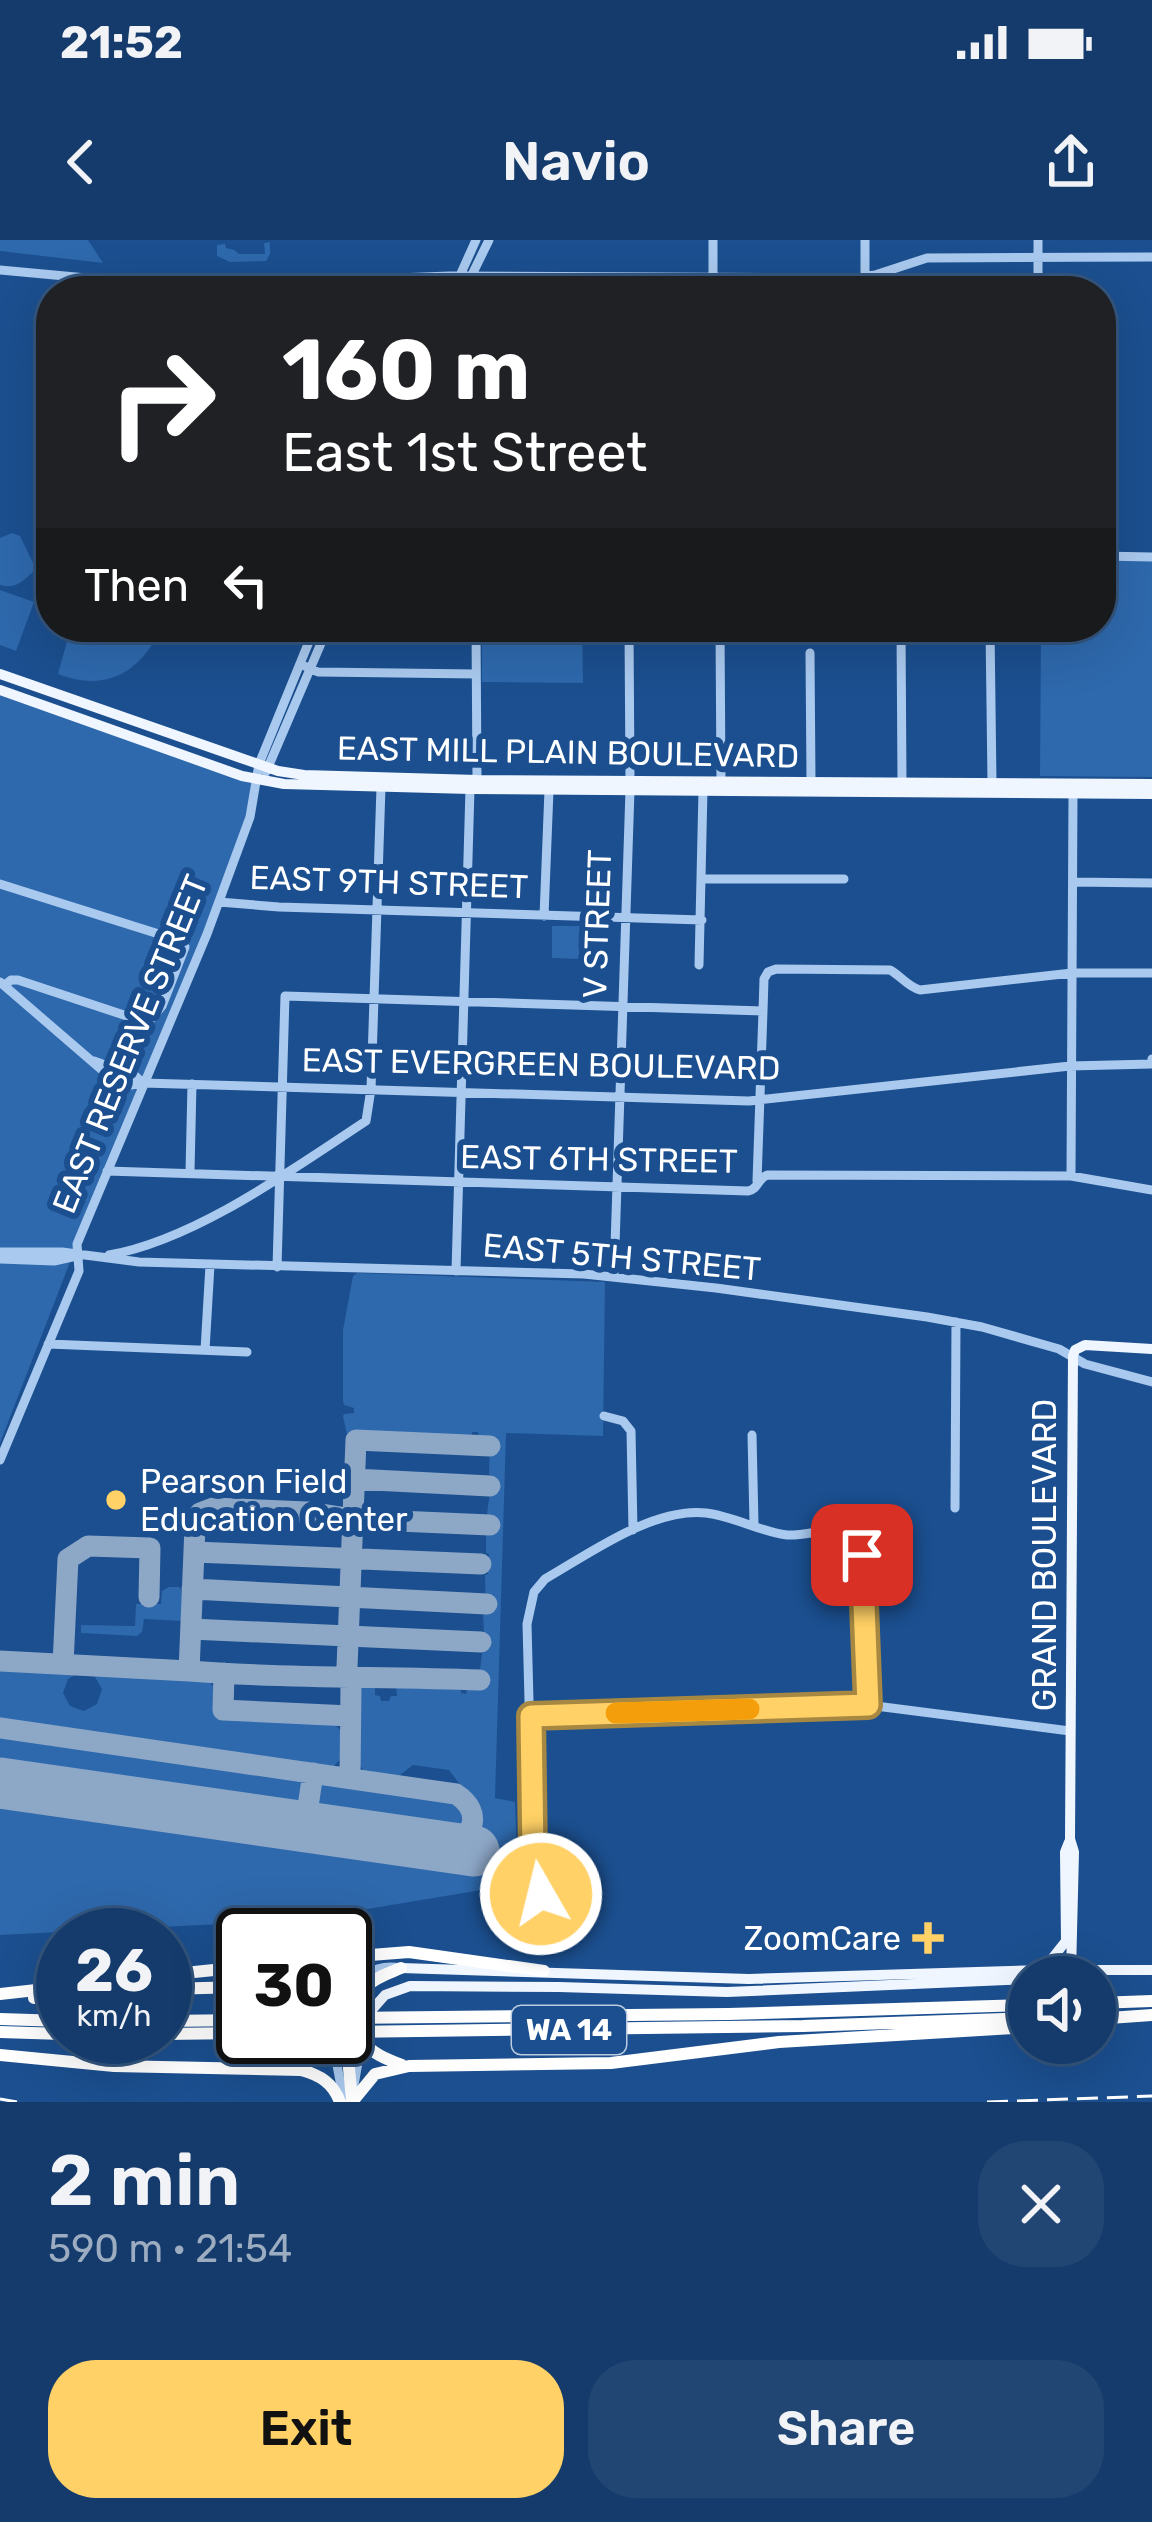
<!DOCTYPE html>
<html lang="en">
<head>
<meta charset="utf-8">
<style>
	body { margin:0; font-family:Rubik,sans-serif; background:#214673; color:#f1f3f6; height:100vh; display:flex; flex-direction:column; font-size:45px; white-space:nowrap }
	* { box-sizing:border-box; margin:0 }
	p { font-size:39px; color:#9dadc1 }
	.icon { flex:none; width:66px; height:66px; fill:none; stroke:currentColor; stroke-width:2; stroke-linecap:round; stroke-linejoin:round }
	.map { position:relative; height:1862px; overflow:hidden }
	.drawer { display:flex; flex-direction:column; background:#143b6b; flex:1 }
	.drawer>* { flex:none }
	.hud { position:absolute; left:36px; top:36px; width:1080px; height:366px; border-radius:48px; box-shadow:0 12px 48px #0002,0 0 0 3px #33557e; background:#202124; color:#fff; overflow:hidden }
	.buttons { position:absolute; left:1008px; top:1716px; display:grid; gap:24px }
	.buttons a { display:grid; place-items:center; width:108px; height:108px; border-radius:50%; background:#143b6b; box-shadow:0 12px 48px #0002,0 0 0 3px #33557e; font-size:60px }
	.speed { position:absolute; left:36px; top:1668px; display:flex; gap:24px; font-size:60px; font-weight:700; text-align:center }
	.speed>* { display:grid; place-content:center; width:156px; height:156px; border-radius:50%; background:#143b6b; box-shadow:0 12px 48px #0002,0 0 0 3px #33557e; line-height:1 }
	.speed small { font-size:30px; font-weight:400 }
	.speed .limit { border:6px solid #111; border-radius:18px; background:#fff; color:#111 }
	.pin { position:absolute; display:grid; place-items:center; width:102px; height:102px; color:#fff; margin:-51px; border-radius:24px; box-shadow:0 6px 18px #0006 }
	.me { position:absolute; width:132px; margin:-66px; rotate:352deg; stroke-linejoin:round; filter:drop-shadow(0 0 9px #0008) }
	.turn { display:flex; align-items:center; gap:42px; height:252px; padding:0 48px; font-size:54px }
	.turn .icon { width:156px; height:156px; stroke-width:2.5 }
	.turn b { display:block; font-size:84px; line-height:102px }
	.then { display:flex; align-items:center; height:114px; padding:0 48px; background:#0003; gap:24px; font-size:45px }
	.round { display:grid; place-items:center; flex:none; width:126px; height:126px; border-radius:48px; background:#214673 }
	.headline { display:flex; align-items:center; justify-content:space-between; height:204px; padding:0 48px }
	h1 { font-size:72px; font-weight:600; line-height:90px }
	.action { display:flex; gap:24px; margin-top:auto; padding:24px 48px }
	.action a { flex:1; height:138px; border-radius:48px; background:#ffd166; color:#111; font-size:48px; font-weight:600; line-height:138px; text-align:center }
	.action a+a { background:#214673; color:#f1f3f6 }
	.status { display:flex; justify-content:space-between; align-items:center; height:84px; padding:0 60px; background:#143b6b; direction:ltr }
	.status svg { height:33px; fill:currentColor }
	header { display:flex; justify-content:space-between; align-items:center; height:156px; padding:0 48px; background:#143b6b; font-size:54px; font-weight:600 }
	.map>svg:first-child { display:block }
	.green { fill:#2e69ad; fill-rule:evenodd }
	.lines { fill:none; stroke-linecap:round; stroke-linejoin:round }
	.taxiway { stroke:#8da7c7; stroke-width:21 }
	.runway { stroke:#8da7c7; stroke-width:51 }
	.minor { stroke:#a9c9ee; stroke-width:9 }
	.major { stroke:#f0f6ff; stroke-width:10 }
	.highway { stroke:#fff; stroke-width:12 }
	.rail { stroke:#fff; stroke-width:3; stroke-dasharray:21 9; stroke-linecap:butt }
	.route-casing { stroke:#a68842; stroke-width:30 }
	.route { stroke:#ffd166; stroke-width:21 }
	.slow { stroke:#f59e0b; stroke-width:21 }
	.poi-dot { fill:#ffd166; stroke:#1b4f8f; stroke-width:4.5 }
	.labels { text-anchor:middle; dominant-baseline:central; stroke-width:12; stroke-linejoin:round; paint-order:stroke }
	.shield { fill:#1b4f8f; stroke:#bbcadd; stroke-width:3 }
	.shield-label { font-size:30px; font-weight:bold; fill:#fff }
	.street-label { font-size:33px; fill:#fff; stroke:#1b4f8f }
	.poi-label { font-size:33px; fill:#fff; stroke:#1b4f8f; text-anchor:start }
</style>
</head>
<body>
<div class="status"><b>21:52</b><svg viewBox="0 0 49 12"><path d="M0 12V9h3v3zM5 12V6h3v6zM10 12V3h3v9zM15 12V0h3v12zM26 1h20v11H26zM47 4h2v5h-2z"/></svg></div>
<header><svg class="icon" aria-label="back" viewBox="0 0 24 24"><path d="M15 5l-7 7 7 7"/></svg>Navio<svg class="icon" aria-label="share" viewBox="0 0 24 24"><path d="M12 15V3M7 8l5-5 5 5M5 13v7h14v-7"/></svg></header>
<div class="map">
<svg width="1152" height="1862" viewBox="0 0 1152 1862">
	<rect width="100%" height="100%" fill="#1b4f8f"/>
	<path class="green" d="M 0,0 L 88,0 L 103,23 L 0,11 Z
		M 270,2 L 270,14 L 266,21 L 230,22 L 217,16 L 217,5 L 225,4 L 226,8 L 234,10 L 239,14 L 265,14 L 264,3 Z
		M 12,293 L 20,296 L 36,329 C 24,340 16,350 0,345 L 0,298 Z
		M 1101,319 L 1152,320 L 1152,537 L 1040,536 L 1041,387 L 1101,387 Z
		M 0,350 L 34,362 L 16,411 L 0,405 Z
		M 71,387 L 152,387 L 160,391 C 138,434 105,452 58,434 Z
		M 482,387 L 582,387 L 583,443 L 482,442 Z
		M 0,450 L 251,542 L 250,577 L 77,1004 L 0,1203 Z
		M 552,686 L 580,686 L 579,719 L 552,718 Z
		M 357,1033 L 605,1042 L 603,1196 L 506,1193 L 495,1558 L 515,1562 L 518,1644 L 301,1680 L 0,1695 L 0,1554 L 476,1622 L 478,1599 L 476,1566 L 449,1530 L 413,1525 L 395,1539 C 377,1537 361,1537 357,1517 L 358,1444 L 364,1439 L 380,1441 L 381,1446 L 375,1447 L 375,1455 L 380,1456 L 381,1461 L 389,1461 L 391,1456 L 397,1456 L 396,1447 L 389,1447 L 392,1440 L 432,1442 L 433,1449 L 439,1448 L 441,1442 L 446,1443 L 448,1449 L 453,1449 L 454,1443 L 460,1443 L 461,1453 L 466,1454 L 468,1444 L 480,1443 L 480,1438 L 476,1435 L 477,1430 L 480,1430 L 482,1413 L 485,1412 L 483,1375 L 486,1373 L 485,1335 L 488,1334 L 489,1314 L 486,1313 L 486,1295 L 490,1294 L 490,1275 L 487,1274 L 492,1236 L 489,1234 L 490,1204 L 479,1202 L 478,1192 L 472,1192 L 471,1201 L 347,1195 L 343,1176 L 344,1174 L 354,1173 L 354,1168 L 344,1165 L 343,1161 L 343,1090 L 353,1036 Z
		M 169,1347 L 179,1347 L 184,1354 L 183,1381 L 144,1379 L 142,1392 L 137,1396 L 81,1393 L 81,1385 L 135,1386 L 136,1364 L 161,1364 L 162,1351 Z
		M 0,1426 L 203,1438 C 220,1446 216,1460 216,1476 L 329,1482 C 344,1488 346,1500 344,1515 L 333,1527 L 320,1528 L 0,1482 ZM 81,1432 L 95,1437 L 102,1449 L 97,1464 L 84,1471 L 70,1466 L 63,1453 L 68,1439 Z
		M 0,1493 L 287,1534 L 304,1539 L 304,1559 L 299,1576 L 0,1533 Z
		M 323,1541 L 453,1558 L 465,1566 C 471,1583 461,1590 447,1597 L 314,1578 L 313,1560 L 319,1542 Z"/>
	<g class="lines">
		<path class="taxiway" d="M 354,1239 L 490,1246
			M 194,1312 L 481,1324
			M 192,1349 L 487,1364
			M 191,1389 L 481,1402
			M 0,1421 L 189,1431
			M 63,1424 L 68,1319 L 88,1306 L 150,1308 L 149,1357
			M 224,1433 L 223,1470 L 350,1476
			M 480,1440 C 383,1436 286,1439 189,1431 L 195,1287 L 200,1273 L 213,1268 L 307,1272 L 352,1279 L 490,1285
			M 0,1488 L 456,1554 C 485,1573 473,1601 443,1607
			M 350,1538 L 351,1445 L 347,1427 L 356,1200 L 490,1206
			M 296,1586 L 306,1580 L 313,1533"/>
		<path class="runway" d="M 0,1543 L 474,1611"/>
		<path class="minor" d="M 713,0 L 713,37
			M 865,0 L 865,51
			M 1038,0 L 1038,51
			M 0,30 L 108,40 L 348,40 L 449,36 L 850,38 L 875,35 L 927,18 L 1152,17
			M 453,51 L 476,0
			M 464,51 L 489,0
			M 1101,316 L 1152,317
			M 476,387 L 477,540
			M 629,387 L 630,540
			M 720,387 L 721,541
			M 901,387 L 902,542
			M 990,387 L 992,543
			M 810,413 L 811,541
			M 300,424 L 318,432 L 476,434
			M 266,532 L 328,387
			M 702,639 L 844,639
			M 1073,642 L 1152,643
			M 0,644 L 181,701 L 185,707 L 162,766 L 148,783 L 18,740 L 11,740 L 5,745
			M 219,662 L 279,667 L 702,680
			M 544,676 L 549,550
			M 699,725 L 703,550
			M 0,742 L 109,836 L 131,845 L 143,843 L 749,861 L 1070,826 L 1152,824 L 1152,819
			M 94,821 L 135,836 L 143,843
			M 107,931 L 748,951 C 759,949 758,937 768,935 L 1071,936 L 1152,950
			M 190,932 L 192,844
			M 1071,936 L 1073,553
			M 757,941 L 763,771 L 764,739 L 768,732 L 776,729 L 890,730 C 901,736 908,747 920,750 L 1072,733 L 1152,733
			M 0,1012 L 62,1012 L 139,1022 L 584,1034 L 716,1048 L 927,1077 L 982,1087 L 1059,1109 L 1085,1124 L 1152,1142
			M 109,1015 C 195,1000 293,929 366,881 L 371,849 L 381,547
			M 0,1019 L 54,1021 L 72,1017
			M 277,1027 L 285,756 L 763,771
			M 456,1031 L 470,549
			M 614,1036 L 630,550
			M 48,1104 L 247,1112
			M 205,1110 L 210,1025
			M 604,1176 L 623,1181 L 631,1191 L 633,1290
			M 752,1195 L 754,1284
			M 0,1220 L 79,1031 L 77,1004 L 207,694 L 250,577 L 259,524 L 315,387
			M 955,1268 L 956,1082
			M 531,1476 L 868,1465 L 1070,1491
			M 545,1658 L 538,1648 L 533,1614 L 527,1384 L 534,1352 L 545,1339 C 589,1314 653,1267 706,1273 C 733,1276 761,1292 787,1295 C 813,1297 847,1277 861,1307 L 868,1465
			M 345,1756 C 359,1735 376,1723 401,1728
			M 336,1797 L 336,1820 L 344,1862
			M 354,1845 L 362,1800 L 369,1773"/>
		<path class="major" d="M 0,434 L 278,531 L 304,535 L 477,540 L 1152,544
			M 0,450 L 242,536 L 284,544 L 470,549 L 1152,554
			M 1069,1602 L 1065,1612 L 1066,1701 L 1071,1706
			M 401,1728 L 749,1739 L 1043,1730 L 1152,1730
			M 1043,1730 L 1066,1701
			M 1071,1732 L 1074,1612 L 1070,1599 L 1073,1116 L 1075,1110 L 1085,1105 L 1152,1109
			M 370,1772 L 385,1755 L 410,1746 L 559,1747 L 727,1752 L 1029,1739"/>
		<path class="highway" d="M 345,1717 L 409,1712 L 544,1731
			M 401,1728 C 389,1733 376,1737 367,1746 C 354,1759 352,1784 362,1800 C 370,1813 389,1820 402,1825
			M 165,1735 L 243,1727
			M 165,1749 L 243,1747
			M 0,1754 L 63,1747
			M 34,1758 L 63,1756
			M 1095,1763 L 1152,1761
			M 345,1778 L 728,1774 L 1029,1765
			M 0,1779 L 63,1781
			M 1095,1779 L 1152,1775
			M 165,1781 L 243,1780
			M 0,1792 L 63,1794
			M 345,1792 L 803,1786 L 1029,1778
			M 165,1794 L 243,1793
			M 341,1797 L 348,1818 L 352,1860
			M 0,1815 L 114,1826 L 301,1830 C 320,1835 333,1843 340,1862
			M 282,1825 L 306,1815 L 329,1797
			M 352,1862 L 375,1834 L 409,1826 L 611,1823 L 779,1802 L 1029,1787"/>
		<path class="rail" d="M 0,1859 L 17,1862
			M 987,1862 L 1152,1856"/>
	</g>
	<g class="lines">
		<defs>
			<path id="route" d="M 541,1654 L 533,1614 L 531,1476 L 868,1465 L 862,1315"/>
		</defs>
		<use href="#route" class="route-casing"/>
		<use href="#route" class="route"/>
		<path class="slow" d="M 616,1473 L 749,1469"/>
	</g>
	<g class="poi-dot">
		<circle cx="116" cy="1260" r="12"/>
		<path d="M922 1680h12v12h12v12h-12v12h-12v-12h-12v-12h12z"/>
	</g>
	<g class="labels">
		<rect class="shield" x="512" y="1766" width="114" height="48" rx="9"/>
		<g class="shield-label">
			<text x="569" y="1790">WA 14</text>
		</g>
		<g class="street-label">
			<text transform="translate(568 512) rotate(1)">EAST MILL PLAIN BOULEVARD</text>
			<text transform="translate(389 642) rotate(2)">EAST 9TH STREET</text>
			<text transform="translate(597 684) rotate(-88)">V STREET</text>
			<text transform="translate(130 804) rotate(-68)">EAST RESERVE STREET</text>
			<text transform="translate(541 824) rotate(1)">EAST EVERGREEN BOULEVARD</text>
			<text transform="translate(599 919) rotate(1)">EAST 6TH STREET</text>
			<text transform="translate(622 1017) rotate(5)">EAST 5TH STREET</text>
			<text transform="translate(1044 1315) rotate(-90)">GRAND BOULEVARD</text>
		</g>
		<g class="poi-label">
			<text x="140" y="1241">Pearson Field<tspan x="140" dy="38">Education Center</tspan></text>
			<text x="901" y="1698" text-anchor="end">ZoomCare</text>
		</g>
	</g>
</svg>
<div class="buttons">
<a><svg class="icon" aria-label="sound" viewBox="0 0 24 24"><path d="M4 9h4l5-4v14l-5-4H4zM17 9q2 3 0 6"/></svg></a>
</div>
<div class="speed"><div>26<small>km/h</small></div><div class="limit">30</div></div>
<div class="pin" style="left:862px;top:1315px;background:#d93025"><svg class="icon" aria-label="arrive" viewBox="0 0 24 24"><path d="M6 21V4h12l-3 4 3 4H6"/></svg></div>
<svg class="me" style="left:541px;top:1654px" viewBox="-20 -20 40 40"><circle r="17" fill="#ffd166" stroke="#fff" stroke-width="3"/><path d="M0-11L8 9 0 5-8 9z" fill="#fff"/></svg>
<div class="hud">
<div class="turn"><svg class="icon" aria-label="right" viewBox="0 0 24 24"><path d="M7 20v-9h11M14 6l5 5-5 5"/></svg><div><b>160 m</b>East 1st Street</div></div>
<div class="then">Then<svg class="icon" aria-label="left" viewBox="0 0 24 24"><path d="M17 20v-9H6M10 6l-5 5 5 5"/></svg></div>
</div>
</div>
<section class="drawer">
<div class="headline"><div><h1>2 min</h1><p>590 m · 21:54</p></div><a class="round"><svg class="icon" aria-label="close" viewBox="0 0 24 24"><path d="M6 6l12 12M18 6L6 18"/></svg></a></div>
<div class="action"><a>Exit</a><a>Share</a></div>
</section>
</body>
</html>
